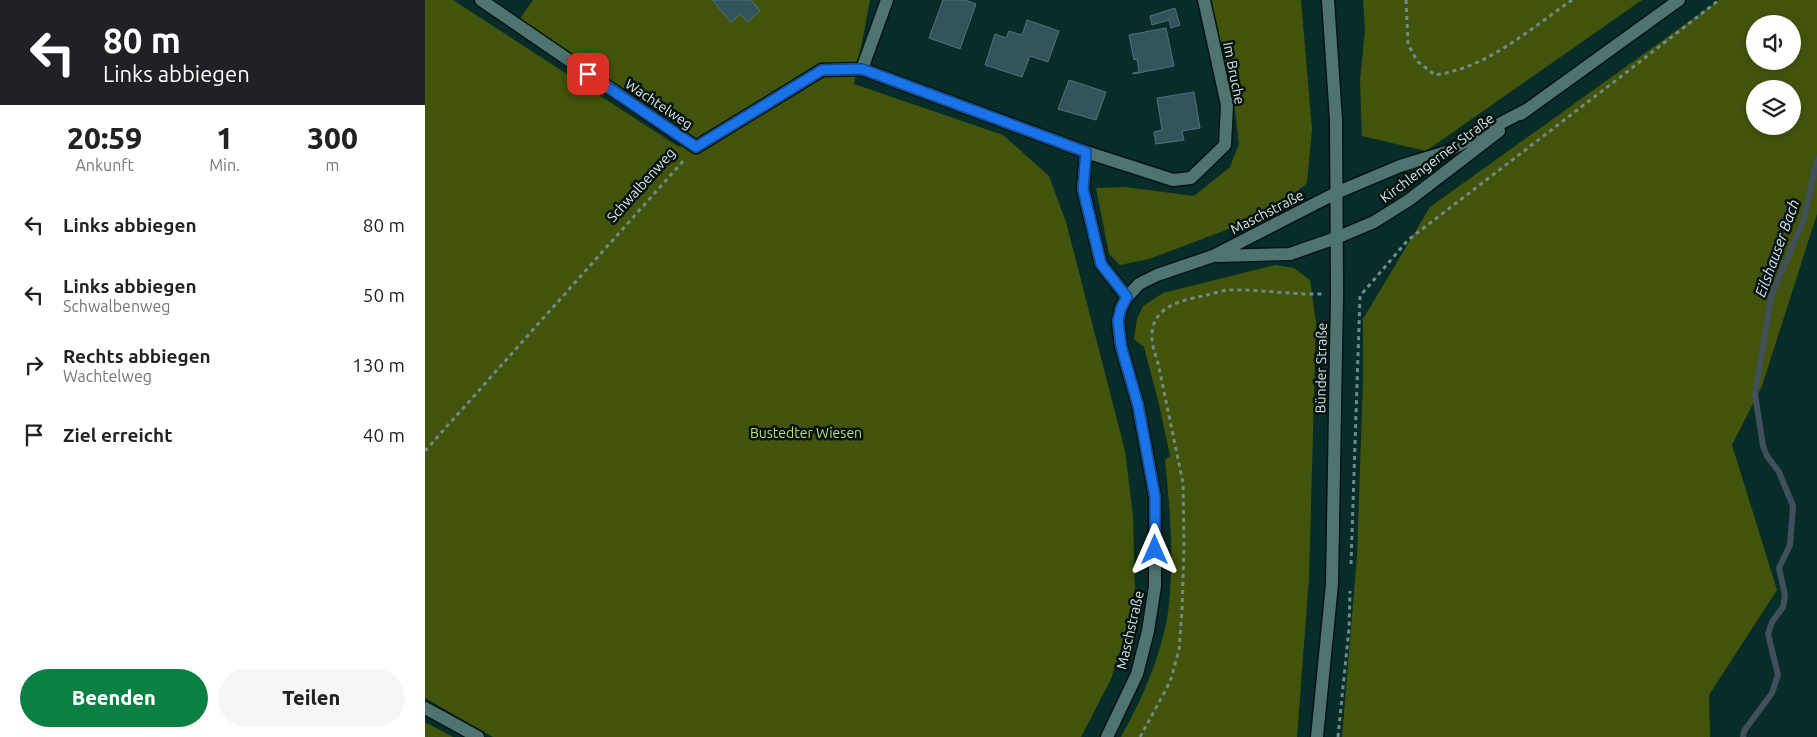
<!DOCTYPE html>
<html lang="de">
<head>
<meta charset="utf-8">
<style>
	body { margin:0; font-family:Ubuntu,sans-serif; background:#f6f6f6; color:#222; height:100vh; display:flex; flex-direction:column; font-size:19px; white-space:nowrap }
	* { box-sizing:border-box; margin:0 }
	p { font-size:16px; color:#767676 }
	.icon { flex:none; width:28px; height:28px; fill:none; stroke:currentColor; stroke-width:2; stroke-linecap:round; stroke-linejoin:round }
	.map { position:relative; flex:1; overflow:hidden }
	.drawer { display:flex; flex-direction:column; background:#fff; width:425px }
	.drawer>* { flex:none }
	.top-card { background:#202124; color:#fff; overflow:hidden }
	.buttons { position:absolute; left:1321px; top:15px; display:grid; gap:10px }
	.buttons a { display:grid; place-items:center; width:55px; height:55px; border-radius:50%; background:#fff; box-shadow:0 2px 8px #0003; font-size:25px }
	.pin { position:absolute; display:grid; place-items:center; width:42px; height:42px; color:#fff; margin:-21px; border-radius:10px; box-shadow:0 2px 8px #0006 }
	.me { position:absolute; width:55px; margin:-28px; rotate:0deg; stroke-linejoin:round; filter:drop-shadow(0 0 4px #0008) }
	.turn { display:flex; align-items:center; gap:18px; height:105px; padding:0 20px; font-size:22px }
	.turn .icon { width:65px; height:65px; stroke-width:2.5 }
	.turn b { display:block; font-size:35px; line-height:42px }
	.eta { display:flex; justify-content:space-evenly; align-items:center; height:85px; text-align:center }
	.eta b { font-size:30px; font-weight:800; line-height:35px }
	.cta { display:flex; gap:10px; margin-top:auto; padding:10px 20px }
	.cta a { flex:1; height:58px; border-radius:30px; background:#0b8043; color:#fff; font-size:20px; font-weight:800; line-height:58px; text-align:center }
	.cta a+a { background:#f6f6f6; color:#222 }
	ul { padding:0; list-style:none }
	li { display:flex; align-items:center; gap:15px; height:70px; padding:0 20px }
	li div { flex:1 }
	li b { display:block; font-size:19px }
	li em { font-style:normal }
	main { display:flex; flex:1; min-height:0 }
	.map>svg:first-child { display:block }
	.green { fill:#42540c; fill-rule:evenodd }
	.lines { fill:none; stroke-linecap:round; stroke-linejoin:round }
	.stream { stroke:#404f59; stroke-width:6 }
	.building { fill:#31535b; stroke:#4f727a }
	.street-casing { stroke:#001411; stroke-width:15 }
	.secondary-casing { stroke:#001411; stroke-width:15 }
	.path { stroke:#6f8b87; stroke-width:3; stroke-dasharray:4 4; stroke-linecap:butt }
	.street { stroke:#4f736e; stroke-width:12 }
	.secondary { stroke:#4f736e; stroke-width:12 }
	.route-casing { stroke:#114b97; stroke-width:12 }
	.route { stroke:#1a73e8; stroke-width:9 }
	.labels { text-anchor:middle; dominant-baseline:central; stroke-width:5; stroke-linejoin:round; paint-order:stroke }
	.street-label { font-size:14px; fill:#d5e8e5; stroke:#051210 }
	.park-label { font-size:14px; fill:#bcdd71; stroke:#051210 }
	.water-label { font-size:15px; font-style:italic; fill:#d2e4f3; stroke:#051210 }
</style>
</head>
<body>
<main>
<section class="drawer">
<div class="top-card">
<div class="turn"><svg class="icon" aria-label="left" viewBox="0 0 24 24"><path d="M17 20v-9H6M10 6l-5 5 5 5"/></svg><div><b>80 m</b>Links abbiegen</div></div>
</div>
<div class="eta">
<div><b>20:59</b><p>Ankunft</p></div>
<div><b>1</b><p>Min.</p></div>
<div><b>300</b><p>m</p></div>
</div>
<ul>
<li><svg class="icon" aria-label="left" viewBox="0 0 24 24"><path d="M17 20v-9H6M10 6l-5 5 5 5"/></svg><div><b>Links abbiegen</b></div><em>80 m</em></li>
<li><svg class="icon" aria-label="left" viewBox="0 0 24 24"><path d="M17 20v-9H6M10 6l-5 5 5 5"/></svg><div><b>Links abbiegen</b><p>Schwalbenweg</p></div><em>50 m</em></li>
<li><svg class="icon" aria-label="right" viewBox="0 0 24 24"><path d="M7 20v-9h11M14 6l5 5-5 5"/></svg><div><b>Rechts abbiegen</b><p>Wachtelweg</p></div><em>130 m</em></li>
<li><svg class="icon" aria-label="arrive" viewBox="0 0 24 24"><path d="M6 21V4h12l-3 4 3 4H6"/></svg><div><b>Ziel erreicht</b></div><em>40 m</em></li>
</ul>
<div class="cta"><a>Beenden</a><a>Teilen</a></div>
</section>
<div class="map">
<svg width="1392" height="737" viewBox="0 0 1392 737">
	<rect width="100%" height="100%" fill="#082d29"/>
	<path class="green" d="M 0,0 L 28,0 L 254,147 L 263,136 L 94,20 L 108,0 L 445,0 L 429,84 L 578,135 L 624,176 L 641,222 L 700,451 L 708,516 L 710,595 L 700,637 L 686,679 L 656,737 L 68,737 L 0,698 Z
		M 784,0 L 876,0 L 887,129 L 882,183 L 852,208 L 796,232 L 724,259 L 695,265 L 684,254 L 671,188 L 700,187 L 769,196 L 805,167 L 814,144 L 808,93 Z
		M 938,0 L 1217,0 L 1001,151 L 937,136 L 935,81 L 940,30 Z
		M 1294,0 L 1392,0 L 1392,214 L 1337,386 L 1307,445 L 1352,590 L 1284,695 L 1285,737 L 917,737 L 932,556 L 938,381 L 938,319 L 1005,207 ZM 1330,24 L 1368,24 L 1368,61 L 1330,61 ZM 1330,89 L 1368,89 L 1368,126 L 1330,126 Z
		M 850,265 L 869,268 L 885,280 L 891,323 L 884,578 L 872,737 L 696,737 C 718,698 739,649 744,605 C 749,556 745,508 740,460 L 745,456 L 734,404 L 719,347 L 709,339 L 712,319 L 718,306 L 738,293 Z
		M 0,722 L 28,737 L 0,737 Z"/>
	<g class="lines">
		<path class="stream" d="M 1318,737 L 1319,731 L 1347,693 L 1353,675 L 1343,634 L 1347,622 L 1358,607 L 1360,595 L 1354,568 L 1365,545 L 1368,506 L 1354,472 L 1342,456 L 1338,446 L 1330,394 L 1346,297 L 1379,219 L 1392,159"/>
	</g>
	<path class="building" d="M 287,0 L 326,0 L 335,11 L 322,22 L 316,14 L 306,22 Z
		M 518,0 L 540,0 L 551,4 L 535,49 L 504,38 Z
		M 750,8 L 755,25 L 746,28 L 744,20 L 727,25 L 725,16 Z
		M 602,20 L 634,31 L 623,62 L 605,56 L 597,77 L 560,65 L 570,34 L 581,38 L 584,31 L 597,35 Z
		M 741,28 L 749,66 L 708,74 L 708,73 L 714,72 L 712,59 L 709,60 L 704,35 Z
		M 644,80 L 681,92 L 671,120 L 633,109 Z
		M 769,92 L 775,128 L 757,131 L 759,140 L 731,144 L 729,132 L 737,130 L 732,98 Z"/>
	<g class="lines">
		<defs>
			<path id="street" d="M 56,0 L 271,147 L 397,70 L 437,69 L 661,152 L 748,180 L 766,178 L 800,145 L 802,105 L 779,0
				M 437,69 L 462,0
				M 661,152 L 658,189 L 676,264 L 702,297
				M 0,708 L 53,737"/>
			<path id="secondary" d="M 1096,114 L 1254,0
				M 793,256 L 865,254 L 911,238 L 949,222 L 984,200 L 1074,131
				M 682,737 L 712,674 L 723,631 L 730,586 L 730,497 L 713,405 L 696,346 L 693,321 L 696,308 L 702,297 L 714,284 L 732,275 L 788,256 L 911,193 L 975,166 L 1021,152 L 1101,110
				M 892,737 L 907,584 L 912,294 L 911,120 L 903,0"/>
		</defs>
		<use href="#street" class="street-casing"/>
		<use href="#secondary" class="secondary-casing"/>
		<path class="path" d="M 981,0 L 983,44 L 992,61 L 1010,75 C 1062,68 1105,29 1147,0
			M 0,451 L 260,159
			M 926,564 L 935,296 L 983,240 L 1194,78 L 1294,0
			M 715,737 L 745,682 L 754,650 L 757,611 L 759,546 L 758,483 L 733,363 C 730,353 726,344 727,333 C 729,305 759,300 782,295 C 789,293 797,291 804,290 C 835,289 866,295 897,294
			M 913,737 L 924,628 L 925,591"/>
		<use href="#street" class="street"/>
		<use href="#secondary" class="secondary"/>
	</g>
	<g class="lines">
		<defs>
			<path id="route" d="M 163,74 L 271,147 L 397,70 L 437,69 L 661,152 L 658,189 L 676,264 L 702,297 L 696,308 L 693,321 L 696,346 L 713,405 L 730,497 L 730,550"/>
		</defs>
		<use href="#route" class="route-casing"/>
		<use href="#route" class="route"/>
	</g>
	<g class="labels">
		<g class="street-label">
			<text transform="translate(809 73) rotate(79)">Im Bruche</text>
			<text transform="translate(234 104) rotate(34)">Wachtelweg</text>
			<text transform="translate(1012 158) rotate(-37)">Kirchlengerner Straße</text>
			<text transform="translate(216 185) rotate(-48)">Schwalbenweg</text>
			<text transform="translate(842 212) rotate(-27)">Maschstraße</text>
			<text transform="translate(896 368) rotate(-89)">Bünder Straße</text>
			<text transform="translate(705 630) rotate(-77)">Maschstraße</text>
		</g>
		<g class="park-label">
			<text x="381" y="433">Bustedter Wiesen</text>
		</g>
		<g class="water-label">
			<text transform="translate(1352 248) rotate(-70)">Eilshauser Bach</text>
		</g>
	</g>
</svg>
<div class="buttons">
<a><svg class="icon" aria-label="sound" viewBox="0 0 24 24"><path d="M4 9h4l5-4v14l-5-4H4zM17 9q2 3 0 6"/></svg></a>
<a><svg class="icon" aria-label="layers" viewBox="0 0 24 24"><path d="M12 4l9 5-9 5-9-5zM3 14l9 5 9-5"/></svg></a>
</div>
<div class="pin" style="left:163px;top:74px;background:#d93025"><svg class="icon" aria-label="arrive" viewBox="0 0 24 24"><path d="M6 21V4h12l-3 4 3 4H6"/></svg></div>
<svg class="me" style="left:730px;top:550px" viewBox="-20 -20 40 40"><path d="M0-17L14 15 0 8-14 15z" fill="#1a73e8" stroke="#fff" stroke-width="4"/></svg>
</div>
</main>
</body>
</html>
